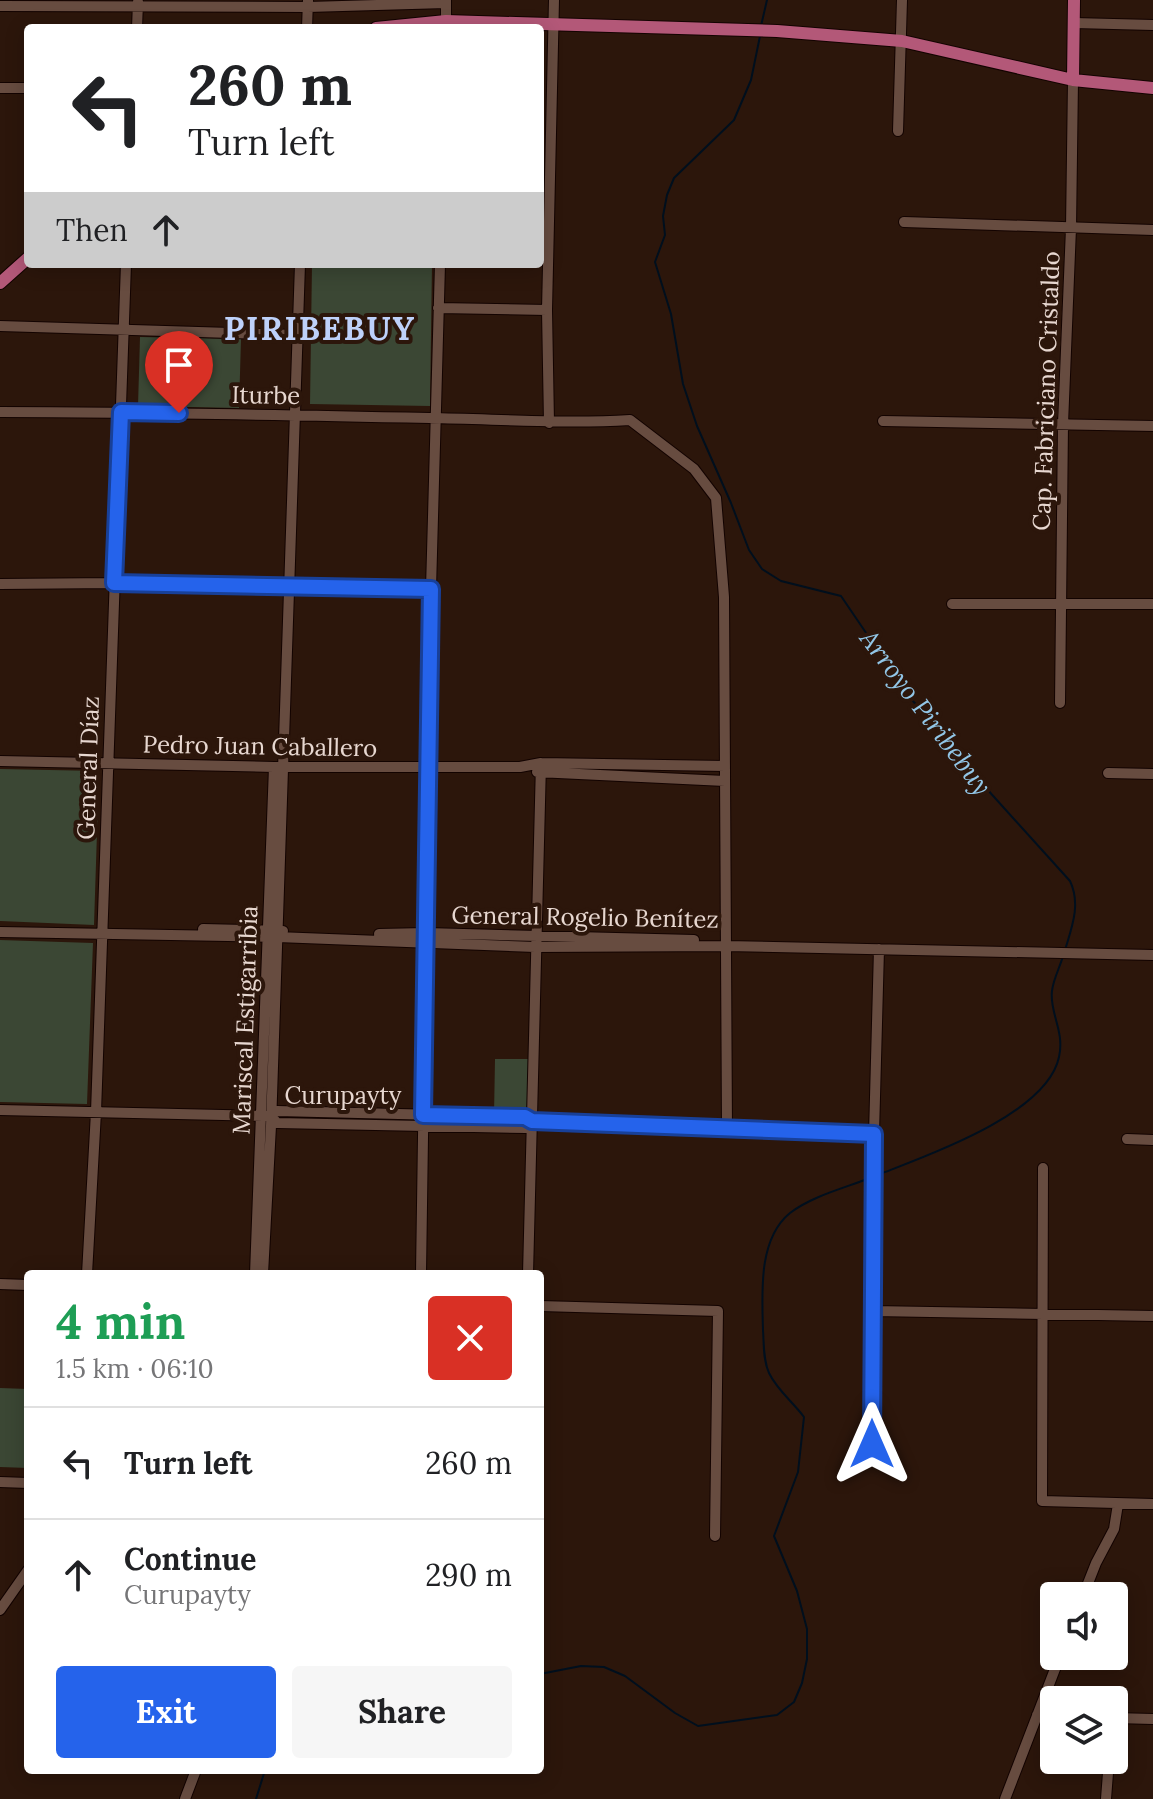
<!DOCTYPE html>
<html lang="en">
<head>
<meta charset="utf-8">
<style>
	body { margin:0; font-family:Lora,serif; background:#f6f6f6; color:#202124; height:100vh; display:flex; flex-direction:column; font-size:30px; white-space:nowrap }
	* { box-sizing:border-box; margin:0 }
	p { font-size:26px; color:#757577 }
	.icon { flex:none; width:44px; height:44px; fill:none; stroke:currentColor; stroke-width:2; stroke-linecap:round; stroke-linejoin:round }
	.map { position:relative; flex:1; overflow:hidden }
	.drawer { position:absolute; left:24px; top:1270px; width:520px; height:504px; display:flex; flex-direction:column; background:#fff; border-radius:8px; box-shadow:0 4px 20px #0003 }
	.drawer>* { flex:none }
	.banner { position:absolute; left:24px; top:24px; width:520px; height:244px; border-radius:8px; box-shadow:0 4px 20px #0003; background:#fff; color:#202124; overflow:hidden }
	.fabs { position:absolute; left:1040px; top:1582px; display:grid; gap:16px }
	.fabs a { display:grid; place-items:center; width:88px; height:88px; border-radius:8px; background:#fff; box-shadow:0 4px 20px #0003; font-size:40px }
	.pin { position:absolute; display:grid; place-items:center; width:68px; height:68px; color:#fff; margin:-82px -34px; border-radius:50% 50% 50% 0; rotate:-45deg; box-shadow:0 0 8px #0007 }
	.pin .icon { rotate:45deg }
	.me { position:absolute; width:88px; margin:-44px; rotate:0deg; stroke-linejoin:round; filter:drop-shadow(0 0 6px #0008) }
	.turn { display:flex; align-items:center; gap:28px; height:168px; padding:0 32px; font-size:36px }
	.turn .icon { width:104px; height:104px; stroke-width:2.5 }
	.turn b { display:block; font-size:56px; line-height:68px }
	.then { display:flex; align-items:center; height:76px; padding:0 32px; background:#0003; gap:16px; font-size:30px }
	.round { display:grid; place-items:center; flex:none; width:84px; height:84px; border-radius:8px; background:#f6f6f6 }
	.head { display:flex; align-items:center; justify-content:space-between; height:136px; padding:0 32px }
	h1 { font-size:48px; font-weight:800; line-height:60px; color:#1e9e55 }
	.action { display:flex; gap:16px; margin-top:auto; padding:16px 32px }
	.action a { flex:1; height:92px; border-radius:8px; background:#2563eb; color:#fff; font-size:32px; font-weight:800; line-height:92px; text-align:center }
	.action a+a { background:#f6f6f6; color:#202124 }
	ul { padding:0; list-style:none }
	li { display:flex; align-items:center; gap:24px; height:112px; padding:0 32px; border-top:2px solid #e0e0e0 }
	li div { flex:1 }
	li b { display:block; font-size:30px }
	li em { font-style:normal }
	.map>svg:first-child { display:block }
	.green { fill:#3b4734 }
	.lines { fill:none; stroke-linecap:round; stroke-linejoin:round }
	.stream { stroke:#000f1d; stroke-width:2 }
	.minor-casing { stroke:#130300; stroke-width:12 }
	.major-casing { stroke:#130300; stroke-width:14 }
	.minor { stroke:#674c40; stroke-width:10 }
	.major { stroke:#b35878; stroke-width:12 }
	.route-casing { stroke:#184099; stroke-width:20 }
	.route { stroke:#2563eb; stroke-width:14 }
	.labels { text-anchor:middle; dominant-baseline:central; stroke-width:8; stroke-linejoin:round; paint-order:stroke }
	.street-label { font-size:24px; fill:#e7d7d0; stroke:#2c160b }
	.water-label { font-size:26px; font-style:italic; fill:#92c6e7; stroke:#2c160b }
	.district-label { font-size:32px; font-weight:bold; letter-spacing:2px; fill:#bed1fa; stroke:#2c160b }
</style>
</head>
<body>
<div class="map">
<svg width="1153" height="1799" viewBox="0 0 1153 1799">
	<rect width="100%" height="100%" fill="#2c160b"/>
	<path class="green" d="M 312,264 L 432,264 L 430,406 L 310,404 Z
		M 140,337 L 241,339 L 239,408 L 138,406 Z
		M 0,769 L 99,771 L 94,925 L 0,921 Z
		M 0,940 L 93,943 L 87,1104 L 0,1102 Z
		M 495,1059 L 529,1059 L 528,1116 L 494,1115 Z
		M 0,1388 L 28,1389 L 28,1468 L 0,1467 Z"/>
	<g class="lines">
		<path class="stream" d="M 761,26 L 767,0
			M 760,36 L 751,80 L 734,120 L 674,178 L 667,195 L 663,216 L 665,235 L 655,262 L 671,314 L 683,384 L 697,426 L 731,503 L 749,550 L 762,569 L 781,581 L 841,596 L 911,699 L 947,738 L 972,779 L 986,788 L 1070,881 C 1081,904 1072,927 1065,950
			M 880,1174 C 929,1155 1047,1114 1059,1057 C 1065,1031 1049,1012 1052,991 C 1053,980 1060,967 1063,956
			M 540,1674 L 581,1666 L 604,1667 L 625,1676 L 675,1713 L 698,1726 L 777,1715 L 794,1702 L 802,1683 L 807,1659 L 807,1629 L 797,1591 L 774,1536 L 798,1472 L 804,1417 C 793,1402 777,1390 769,1373 C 763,1360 764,1344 763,1330 C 762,1293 758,1239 790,1213 C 812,1196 845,1188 870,1178
			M 256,1799 L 265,1770"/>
		<defs>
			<path id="minor" d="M 446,0 L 446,28
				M 0,6 L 308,7 L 446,3
				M 1074,23 L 1153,25
				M 137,28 L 138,2
				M 307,28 L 308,0
				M 0,88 L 28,88
				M 898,131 L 902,0
				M 904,222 L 1153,230
				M 438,308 L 547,310
				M 0,326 L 298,335
				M 0,412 C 143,412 287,415 430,418 C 497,419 563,424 630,420 L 694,469 L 716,498 L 724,597 L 727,1129
				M 883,421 L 1153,426
				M 549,423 L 547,310 L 554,0
				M 0,584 L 114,583 L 431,589
				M 952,604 L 1153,604
				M 1060,703 L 1063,424 L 1071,228 L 1073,80
				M 0,761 L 274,767 L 520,767 L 541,763 L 725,766
				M 537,772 L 725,781
				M 1108,773 L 1153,774
				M 203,929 L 283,931
				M 0,932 L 277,937 L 535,947 L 726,946 L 1153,955
				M 379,934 L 426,933 L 694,940
				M 0,1110 L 262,1116 L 271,1116 L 277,1111 L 525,1117 L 532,1121 L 874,1134
				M 271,1116 L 277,1123 L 526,1128 L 532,1121
				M 1127,1139 L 1153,1140
				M 1043,1168 L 1042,1501 L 1153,1504
				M 87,1274 L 96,1112 L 126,264
				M 255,1274 L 274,767
				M 263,1274 L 271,1126 L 300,264
				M 421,1274 L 431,589 L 440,264
				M 528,1274 L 541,763
				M 0,1284 L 28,1285
				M 540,1306 L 718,1311 L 715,1536
				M 873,1311 L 1153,1316
				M 872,1444 L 874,1134 L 879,949
				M 0,1482 L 28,1483
				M 1083,1596 L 1096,1563 L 1114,1529 L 1118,1504
				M 0,1610 L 28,1570
				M 1037,1715 L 1054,1715
				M 1114,1718 L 1153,1719
				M 185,1799 L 196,1770
				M 1005,1799 L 1060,1656
				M 1106,1799 L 1109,1760"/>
			<path id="major" d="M 376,28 L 446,21 L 777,31 L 902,41 L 1073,80 L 1153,88
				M 1073,80 L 1074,0
				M 0,283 L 28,258"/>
		</defs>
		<use href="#minor" class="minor-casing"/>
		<use href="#major" class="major-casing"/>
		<use href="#minor" class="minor"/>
		<use href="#major" class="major"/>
	</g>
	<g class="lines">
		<defs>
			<path id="route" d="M 179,413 L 121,412 L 114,583 L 431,589 L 423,1115 L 525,1117 L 532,1121 L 874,1134 L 872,1444"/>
		</defs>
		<use href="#route" class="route-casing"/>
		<use href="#route" class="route"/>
	</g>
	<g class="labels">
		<g class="street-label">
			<text transform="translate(1046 391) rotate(-88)">Cap. Fabriciano Cristaldo</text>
			<text transform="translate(266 395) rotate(1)">Iturbe</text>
			<text transform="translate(260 746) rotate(1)">Pedro Juan Caballero</text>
			<text transform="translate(88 768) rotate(-88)">General Díaz</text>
			<text transform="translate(585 917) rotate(1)">General Rogelio Benítez</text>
			<text transform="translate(245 1020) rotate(-88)">Mariscal Estigarribia</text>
			<text x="343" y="1095">Curupayty</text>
		</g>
		<g class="water-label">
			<text transform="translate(926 712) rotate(53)">Arroyo Piribebuy</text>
		</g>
		<g class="district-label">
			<text x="320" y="328">PIRIBEBUY</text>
		</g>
	</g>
</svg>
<div class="fabs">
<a><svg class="icon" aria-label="sound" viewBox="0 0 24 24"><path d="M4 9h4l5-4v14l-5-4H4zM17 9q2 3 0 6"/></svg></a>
<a><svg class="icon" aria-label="layers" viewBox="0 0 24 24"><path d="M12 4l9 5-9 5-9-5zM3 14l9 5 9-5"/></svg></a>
</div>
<div class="pin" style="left:179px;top:413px;background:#d93025"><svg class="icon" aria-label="arrive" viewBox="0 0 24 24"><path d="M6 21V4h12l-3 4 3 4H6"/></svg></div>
<svg class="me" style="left:872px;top:1444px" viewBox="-20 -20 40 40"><path d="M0-17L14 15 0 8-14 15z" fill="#2563eb" stroke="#fff" stroke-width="4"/></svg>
<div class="banner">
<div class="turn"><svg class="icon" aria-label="left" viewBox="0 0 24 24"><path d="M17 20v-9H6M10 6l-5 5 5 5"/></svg><div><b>260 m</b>Turn left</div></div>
<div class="then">Then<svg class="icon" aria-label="ahead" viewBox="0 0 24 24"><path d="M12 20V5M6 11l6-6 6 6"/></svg></div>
</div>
<section class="drawer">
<div class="head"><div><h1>4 min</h1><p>1.5 km · 06:10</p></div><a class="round" style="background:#d93025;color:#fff"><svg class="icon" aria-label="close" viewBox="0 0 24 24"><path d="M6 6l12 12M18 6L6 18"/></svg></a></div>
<ul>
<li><svg class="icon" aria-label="left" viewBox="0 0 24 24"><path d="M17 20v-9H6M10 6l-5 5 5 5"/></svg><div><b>Turn left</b></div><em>260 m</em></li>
<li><svg class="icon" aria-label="ahead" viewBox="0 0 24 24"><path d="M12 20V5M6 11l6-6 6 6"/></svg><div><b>Continue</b><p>Curupayty</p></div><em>290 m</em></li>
</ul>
<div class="action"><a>Exit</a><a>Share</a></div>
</section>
</div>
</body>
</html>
